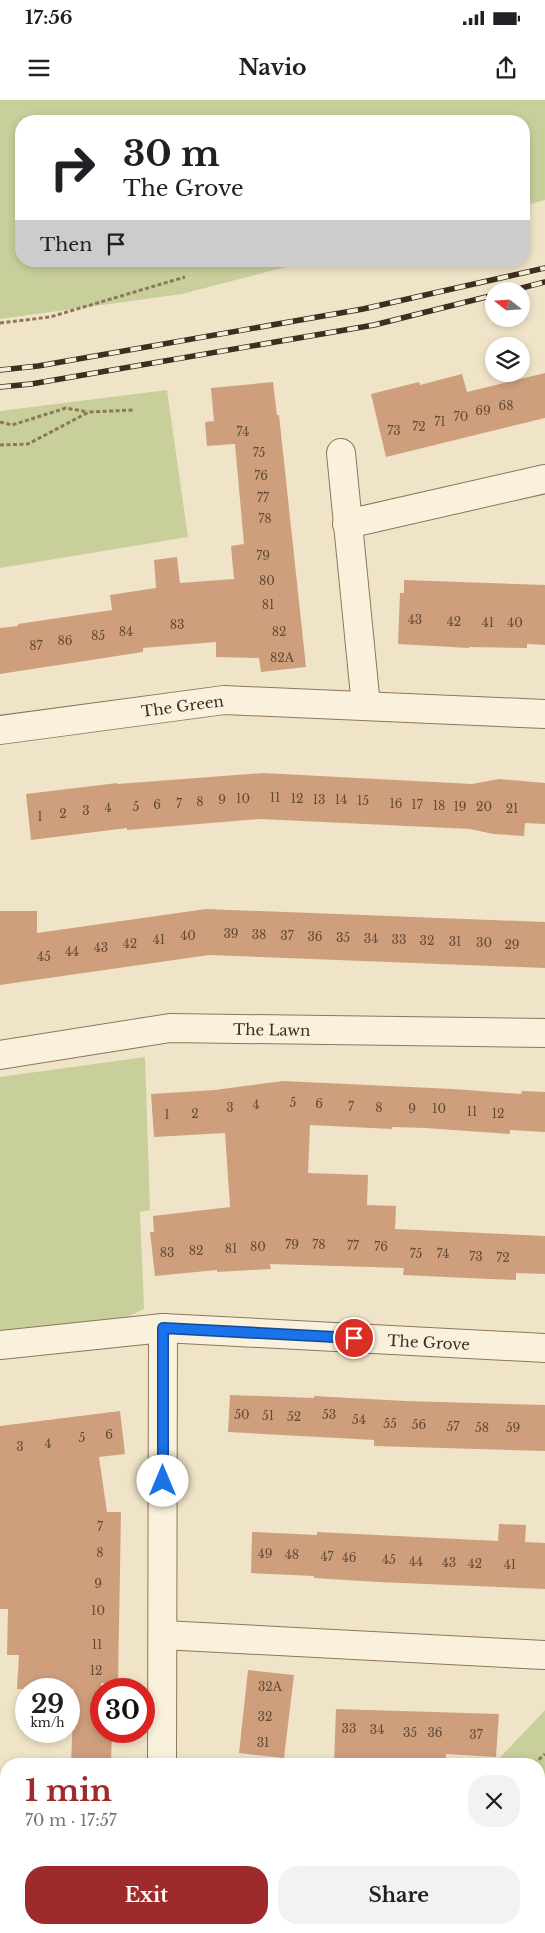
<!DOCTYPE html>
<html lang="en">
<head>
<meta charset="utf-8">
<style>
	body { margin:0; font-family:"Libre Baskerville",serif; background:#f2f2f2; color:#202124; height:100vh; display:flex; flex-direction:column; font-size:19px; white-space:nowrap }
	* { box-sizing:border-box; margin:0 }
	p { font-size:16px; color:#757577 }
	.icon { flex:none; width:28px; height:28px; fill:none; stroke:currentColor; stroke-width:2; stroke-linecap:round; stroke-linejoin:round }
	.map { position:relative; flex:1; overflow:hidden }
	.drawer { position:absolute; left:0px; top:1658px; width:545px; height:176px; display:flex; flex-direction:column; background:#fff; border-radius:20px 20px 0 0; box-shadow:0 2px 8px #0003 }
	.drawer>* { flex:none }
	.banner { position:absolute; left:15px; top:15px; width:515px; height:152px; border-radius:20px; box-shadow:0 2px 8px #0003; background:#fff; color:#202124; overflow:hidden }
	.needle { width:32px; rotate:287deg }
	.fabs { position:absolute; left:485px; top:182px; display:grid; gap:10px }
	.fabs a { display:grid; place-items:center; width:45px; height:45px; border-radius:50%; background:#fff; box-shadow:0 2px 8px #0003; font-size:25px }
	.speed { position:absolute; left:15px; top:1578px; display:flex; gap:10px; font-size:25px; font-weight:700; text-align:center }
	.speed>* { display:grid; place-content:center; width:65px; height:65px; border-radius:50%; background:#fff; box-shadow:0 2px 8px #0003; line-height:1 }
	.speed small { font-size:12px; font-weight:400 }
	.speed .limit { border:8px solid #d22; background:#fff; color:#111 }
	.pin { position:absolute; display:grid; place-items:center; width:42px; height:42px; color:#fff; margin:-21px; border:2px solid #fff; border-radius:50%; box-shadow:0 1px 5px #0007 }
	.me { position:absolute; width:55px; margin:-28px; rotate:0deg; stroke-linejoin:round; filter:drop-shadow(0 0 4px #0008) }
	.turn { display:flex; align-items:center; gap:18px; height:105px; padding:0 25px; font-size:22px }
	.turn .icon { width:65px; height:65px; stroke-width:2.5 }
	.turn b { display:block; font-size:35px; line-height:42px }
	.then { display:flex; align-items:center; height:48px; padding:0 25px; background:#0003; gap:10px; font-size:19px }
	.round { display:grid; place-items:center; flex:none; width:52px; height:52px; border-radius:20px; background:#f2f2f2 }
	.head { display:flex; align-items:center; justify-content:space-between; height:85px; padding:0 25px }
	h1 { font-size:30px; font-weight:700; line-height:38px; color:#9e2a2b }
	.button { display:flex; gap:10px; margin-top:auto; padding:10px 25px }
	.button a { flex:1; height:58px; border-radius:20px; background:#9e2a2b; color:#fff; font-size:20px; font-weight:700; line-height:58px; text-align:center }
	.button a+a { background:#f2f2f2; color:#202124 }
	.status { display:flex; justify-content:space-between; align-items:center; height:35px; padding:0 25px; background:#fff; direction:ltr }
	.status svg { height:14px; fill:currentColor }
	header { display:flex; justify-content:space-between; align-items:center; height:65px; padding:0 25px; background:#fff; font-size:22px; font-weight:700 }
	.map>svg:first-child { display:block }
	.green { fill:#c9cf9b }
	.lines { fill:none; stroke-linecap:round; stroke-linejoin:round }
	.stream { stroke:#6f938a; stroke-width:9 }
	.building { fill:#cf9f7d }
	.street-casing { stroke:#8d765c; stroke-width:30 }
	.path { stroke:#8d765c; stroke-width:3; stroke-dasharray:4 2.5; stroke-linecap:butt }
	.street { stroke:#faf1dc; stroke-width:28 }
	.rail-casing { stroke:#3d2e20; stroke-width:5.5 }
	.rail { stroke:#f7eed8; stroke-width:4; stroke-dasharray:11; stroke-linecap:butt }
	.route-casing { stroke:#114b97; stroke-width:12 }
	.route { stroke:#1a73e8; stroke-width:9 }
	.labels { text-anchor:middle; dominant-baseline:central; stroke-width:5; stroke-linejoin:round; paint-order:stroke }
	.number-label { font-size:12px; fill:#624a37 }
	.street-label { font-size:15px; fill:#3d2e20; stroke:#f7eed8 }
</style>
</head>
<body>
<div class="status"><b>17:56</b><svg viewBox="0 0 49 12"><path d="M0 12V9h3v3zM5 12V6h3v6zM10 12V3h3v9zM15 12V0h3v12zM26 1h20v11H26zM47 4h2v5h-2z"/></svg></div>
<header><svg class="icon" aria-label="menu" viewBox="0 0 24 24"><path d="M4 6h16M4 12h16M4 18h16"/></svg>Navio<svg class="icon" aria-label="share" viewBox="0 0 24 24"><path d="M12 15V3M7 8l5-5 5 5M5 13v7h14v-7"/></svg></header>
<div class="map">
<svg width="545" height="1833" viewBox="0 0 545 1833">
	<rect width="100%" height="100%" fill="#f0e4c8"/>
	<path class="green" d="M 0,0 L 545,0 L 545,100 L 524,106 L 524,21 L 21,21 L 21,161 L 309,161 L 182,194 L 0,219 Z
		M 167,290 L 188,437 L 0,468 L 0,311 Z
		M 145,957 L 150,1110 L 140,1112 L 144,1209 L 123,1219 L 0,1233 L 0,977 Z
		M 545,1610 L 545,1833 L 308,1833 L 314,1828 L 539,1828 L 539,1664 L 494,1664 Z"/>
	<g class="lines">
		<path class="stream" d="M 542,1833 L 545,1831"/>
	</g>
	<path class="building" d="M 545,273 L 545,318 L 386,357 L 371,294 L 419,282 L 420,285 L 462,274 L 467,292 Z
		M 273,282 L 277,315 L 279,315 L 306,567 L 261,572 L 259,558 L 216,557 L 216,542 L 143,548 L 143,552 L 0,574 L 0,528 L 18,526 L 18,524 L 112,510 L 110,495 L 156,488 L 154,460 L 177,457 L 180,483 L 234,479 L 231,446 L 244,444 L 235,344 L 207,346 L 205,322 L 214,321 L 211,288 Z
		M 404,480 L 545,485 L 545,545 L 527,544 L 527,548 L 469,547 L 469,548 L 398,544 L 400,493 L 404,493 Z
		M 263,673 L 472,684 L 499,679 L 545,683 L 545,724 L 525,723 L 524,736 L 493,734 L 470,729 L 260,719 L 127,730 L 127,728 L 31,740 L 26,694 L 117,683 L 117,684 Z
		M 206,809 L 545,822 L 545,868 L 209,855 L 0,885 L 0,811 L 37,811 L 37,833 Z
		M 283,981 L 453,989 L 521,994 L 522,991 L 545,992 L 545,1032 L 510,1030 L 510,1034 L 425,1028 L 392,1027 L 392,1029 L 310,1025 L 308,1073 L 368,1075 L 367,1105 L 396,1106 L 395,1129 L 545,1136 L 545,1174 L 516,1173 L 516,1180 L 489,1179 L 403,1175 L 404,1168 L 270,1164 L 271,1169 L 217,1172 L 217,1170 L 155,1176 L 150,1132 L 154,1132 L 153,1116 L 230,1107 L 225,1033 L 154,1037 L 151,994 L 215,990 Z
		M 230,1295 L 314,1298 L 314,1296 L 405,1301 L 545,1305 L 545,1351 L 374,1346 L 374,1340 L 228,1332 Z
		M 120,1311 L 125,1354 L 99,1357 L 107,1412 L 121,1412 L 118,1583 L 101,1583 L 101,1631 L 112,1631 L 111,1664 L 71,1664 L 74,1589 L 17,1589 L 19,1555 L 7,1555 L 8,1509 L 0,1509 L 0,1326 Z
		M 499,1424 L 526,1425 L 525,1442 L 545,1443 L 545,1489 L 378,1482 L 314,1478 L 314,1476 L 251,1473 L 252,1432 L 317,1435 L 317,1432 L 498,1441 Z
		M 248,1570 L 294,1575 L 284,1658 L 239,1653 Z
		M 336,1609 L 499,1614 L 496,1657 L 446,1654 L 445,1664 L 334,1664 Z"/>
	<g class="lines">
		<defs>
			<g id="street">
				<path d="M 341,353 L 366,606"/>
				<path d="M 347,424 L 545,379"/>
				<path id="s1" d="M 0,630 L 224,600 L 545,614"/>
				<path id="s2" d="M 0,955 L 170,928 L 545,933"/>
				<path id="s3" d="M 0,1245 L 163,1228 L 545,1248"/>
				<path d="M 163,1535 L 544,1555"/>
				<path d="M 162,1664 L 163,1228"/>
				<path d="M 170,1828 L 171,1833"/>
			</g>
		</defs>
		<use href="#street" class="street-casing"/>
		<path class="path" d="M 0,223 L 50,217 L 185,177
			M 0,322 L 12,325 L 66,308 L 88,312
			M 0,345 L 28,344 L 89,312 L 134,310
			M 534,1664 L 545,1654
			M 338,1833 L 344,1828"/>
		<use href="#street" class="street"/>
		<defs>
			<path id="rail" d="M 510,191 L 545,182
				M 0,270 L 38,266 L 363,209 L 545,168
				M 0,287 L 31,284 L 374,225 L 494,195"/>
		</defs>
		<use href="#rail" class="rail-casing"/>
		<use href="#rail" class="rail"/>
	</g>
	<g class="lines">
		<defs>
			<path id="route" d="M 163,1381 L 163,1228 L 354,1238"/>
		</defs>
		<use href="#route" class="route-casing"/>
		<use href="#route" class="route"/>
	</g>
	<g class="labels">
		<g class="number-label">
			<text x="506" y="305">68</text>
			<text x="483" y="310">69</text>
			<text x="461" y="316">70</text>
			<text x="440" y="321">71</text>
			<text x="419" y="326">72</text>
			<text x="394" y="330">73</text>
			<text x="243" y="331">74</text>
			<text x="259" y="352">75</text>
			<text x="261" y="375">76</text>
			<text x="263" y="397">77</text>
			<text x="265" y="418">78</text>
			<text x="263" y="455">79</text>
			<text x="267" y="480">80</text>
			<text x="268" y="504">81</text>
			<text x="415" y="519">43</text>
			<text x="454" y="521">42</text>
			<text x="488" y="522">41</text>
			<text x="515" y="522">40</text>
			<text x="177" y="524">83</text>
			<text x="126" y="531">84</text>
			<text x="279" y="531">82</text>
			<text x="98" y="535">85</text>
			<text x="65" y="540">86</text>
			<text x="36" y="545">87</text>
			<text x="282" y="557">82A</text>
			<text x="275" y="697">11</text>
			<text x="243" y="698">10</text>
			<text x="297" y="698">12</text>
			<text x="222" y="699">9</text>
			<text x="319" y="699">13</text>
			<text x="341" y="699">14</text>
			<text x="363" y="700">15</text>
			<text x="200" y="701">8</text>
			<text x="179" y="703">7</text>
			<text x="396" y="703">16</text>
			<text x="157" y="704">6</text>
			<text x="417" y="704">17</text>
			<text x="439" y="705">18</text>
			<text x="136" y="706">5</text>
			<text x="460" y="706">19</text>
			<text x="484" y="706">20</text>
			<text x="108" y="707">4</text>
			<text x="512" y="708">21</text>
			<text x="86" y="710">3</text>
			<text x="63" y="713">2</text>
			<text x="40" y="716">1</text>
			<text x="231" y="833">39</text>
			<text x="259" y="834">38</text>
			<text x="188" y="835">40</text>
			<text x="287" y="835">37</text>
			<text x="315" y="836">36</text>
			<text x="343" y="837">35</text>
			<text x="371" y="838">34</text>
			<text x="159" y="839">41</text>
			<text x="399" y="839">33</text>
			<text x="427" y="840">32</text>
			<text x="455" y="841">31</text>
			<text x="484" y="842">30</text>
			<text x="130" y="843">42</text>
			<text x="512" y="844">29</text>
			<text x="101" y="847">43</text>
			<text x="72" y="851">44</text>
			<text x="44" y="856">45</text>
			<text x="293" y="1002">5</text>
			<text x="319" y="1003">6</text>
			<text x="256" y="1004">4</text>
			<text x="351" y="1006">7</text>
			<text x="230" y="1007">3</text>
			<text x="379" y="1007">8</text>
			<text x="412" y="1008">9</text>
			<text x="439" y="1008">10</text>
			<text x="472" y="1011">11</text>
			<text x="195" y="1013">2</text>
			<text x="498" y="1013">12</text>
			<text x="167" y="1014">1</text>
			<text x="292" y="1144">79</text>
			<text x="319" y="1144">78</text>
			<text x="353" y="1145">77</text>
			<text x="258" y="1146">80</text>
			<text x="381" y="1146">76</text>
			<text x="231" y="1148">81</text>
			<text x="196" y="1150">82</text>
			<text x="167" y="1152">83</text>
			<text x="416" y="1153">75</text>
			<text x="443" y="1153">74</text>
			<text x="476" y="1156">73</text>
			<text x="503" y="1157">72</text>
			<text x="242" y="1314">50</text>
			<text x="329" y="1314">53</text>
			<text x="268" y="1315">51</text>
			<text x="294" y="1316">52</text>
			<text x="359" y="1319">54</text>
			<text x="390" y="1323">55</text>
			<text x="419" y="1324">56</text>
			<text x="453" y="1326">57</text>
			<text x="482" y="1327">58</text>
			<text x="513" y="1327">59</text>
			<text x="109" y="1334">6</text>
			<text x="82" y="1337">5</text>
			<text x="48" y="1343">4</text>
			<text x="20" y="1346">3</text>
			<text x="100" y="1426">7</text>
			<text x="100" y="1452">8</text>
			<text x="265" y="1453">49</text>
			<text x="292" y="1454">48</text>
			<text x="327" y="1456">47</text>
			<text x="349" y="1457">46</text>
			<text x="389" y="1459">45</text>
			<text x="416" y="1461">44</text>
			<text x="449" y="1462">43</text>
			<text x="475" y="1463">42</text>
			<text x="510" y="1464">41</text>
			<text x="98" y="1483">9</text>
			<text x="98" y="1510">10</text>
			<text x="97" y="1544">11</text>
			<text x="96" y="1570">12</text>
			<text x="270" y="1586">32A</text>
			<text x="265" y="1616">32</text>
			<text x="349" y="1628">33</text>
			<text x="377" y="1629">34</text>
			<text x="410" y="1632">35</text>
			<text x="435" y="1632">36</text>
			<text x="476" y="1634">37</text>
			<text x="263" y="1642">31</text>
		</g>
		<g class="street-label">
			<text stroke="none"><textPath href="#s1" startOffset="184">The Green</textPath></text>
			<text stroke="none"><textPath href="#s2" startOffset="274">The Lawn</textPath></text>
			<text stroke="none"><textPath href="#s3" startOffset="430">The Grove</textPath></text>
		</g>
	</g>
</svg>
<div class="fabs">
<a><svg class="needle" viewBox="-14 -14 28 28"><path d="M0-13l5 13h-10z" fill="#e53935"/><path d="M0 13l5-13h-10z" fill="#757577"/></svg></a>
<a><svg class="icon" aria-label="layers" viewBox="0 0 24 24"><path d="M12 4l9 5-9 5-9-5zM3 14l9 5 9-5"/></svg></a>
</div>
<div class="speed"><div>29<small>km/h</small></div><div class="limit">30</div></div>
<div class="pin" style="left:354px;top:1238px;background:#d93025"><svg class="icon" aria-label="arrive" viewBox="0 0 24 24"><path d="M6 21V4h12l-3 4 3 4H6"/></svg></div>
<svg class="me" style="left:163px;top:1381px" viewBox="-20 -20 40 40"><circle r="19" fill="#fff"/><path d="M0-13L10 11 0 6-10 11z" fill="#1a73e8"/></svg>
<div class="banner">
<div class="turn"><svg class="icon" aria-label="right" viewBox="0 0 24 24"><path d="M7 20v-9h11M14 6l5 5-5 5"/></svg><div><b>30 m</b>The Grove</div></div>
<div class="then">Then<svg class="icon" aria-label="arrive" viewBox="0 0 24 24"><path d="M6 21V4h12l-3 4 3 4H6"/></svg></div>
</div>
<section class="drawer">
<div class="head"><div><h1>1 min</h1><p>70 m · 17:57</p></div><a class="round"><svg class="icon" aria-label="close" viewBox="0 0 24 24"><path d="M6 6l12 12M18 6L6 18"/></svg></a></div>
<div class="button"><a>Exit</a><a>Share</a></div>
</section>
</div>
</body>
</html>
